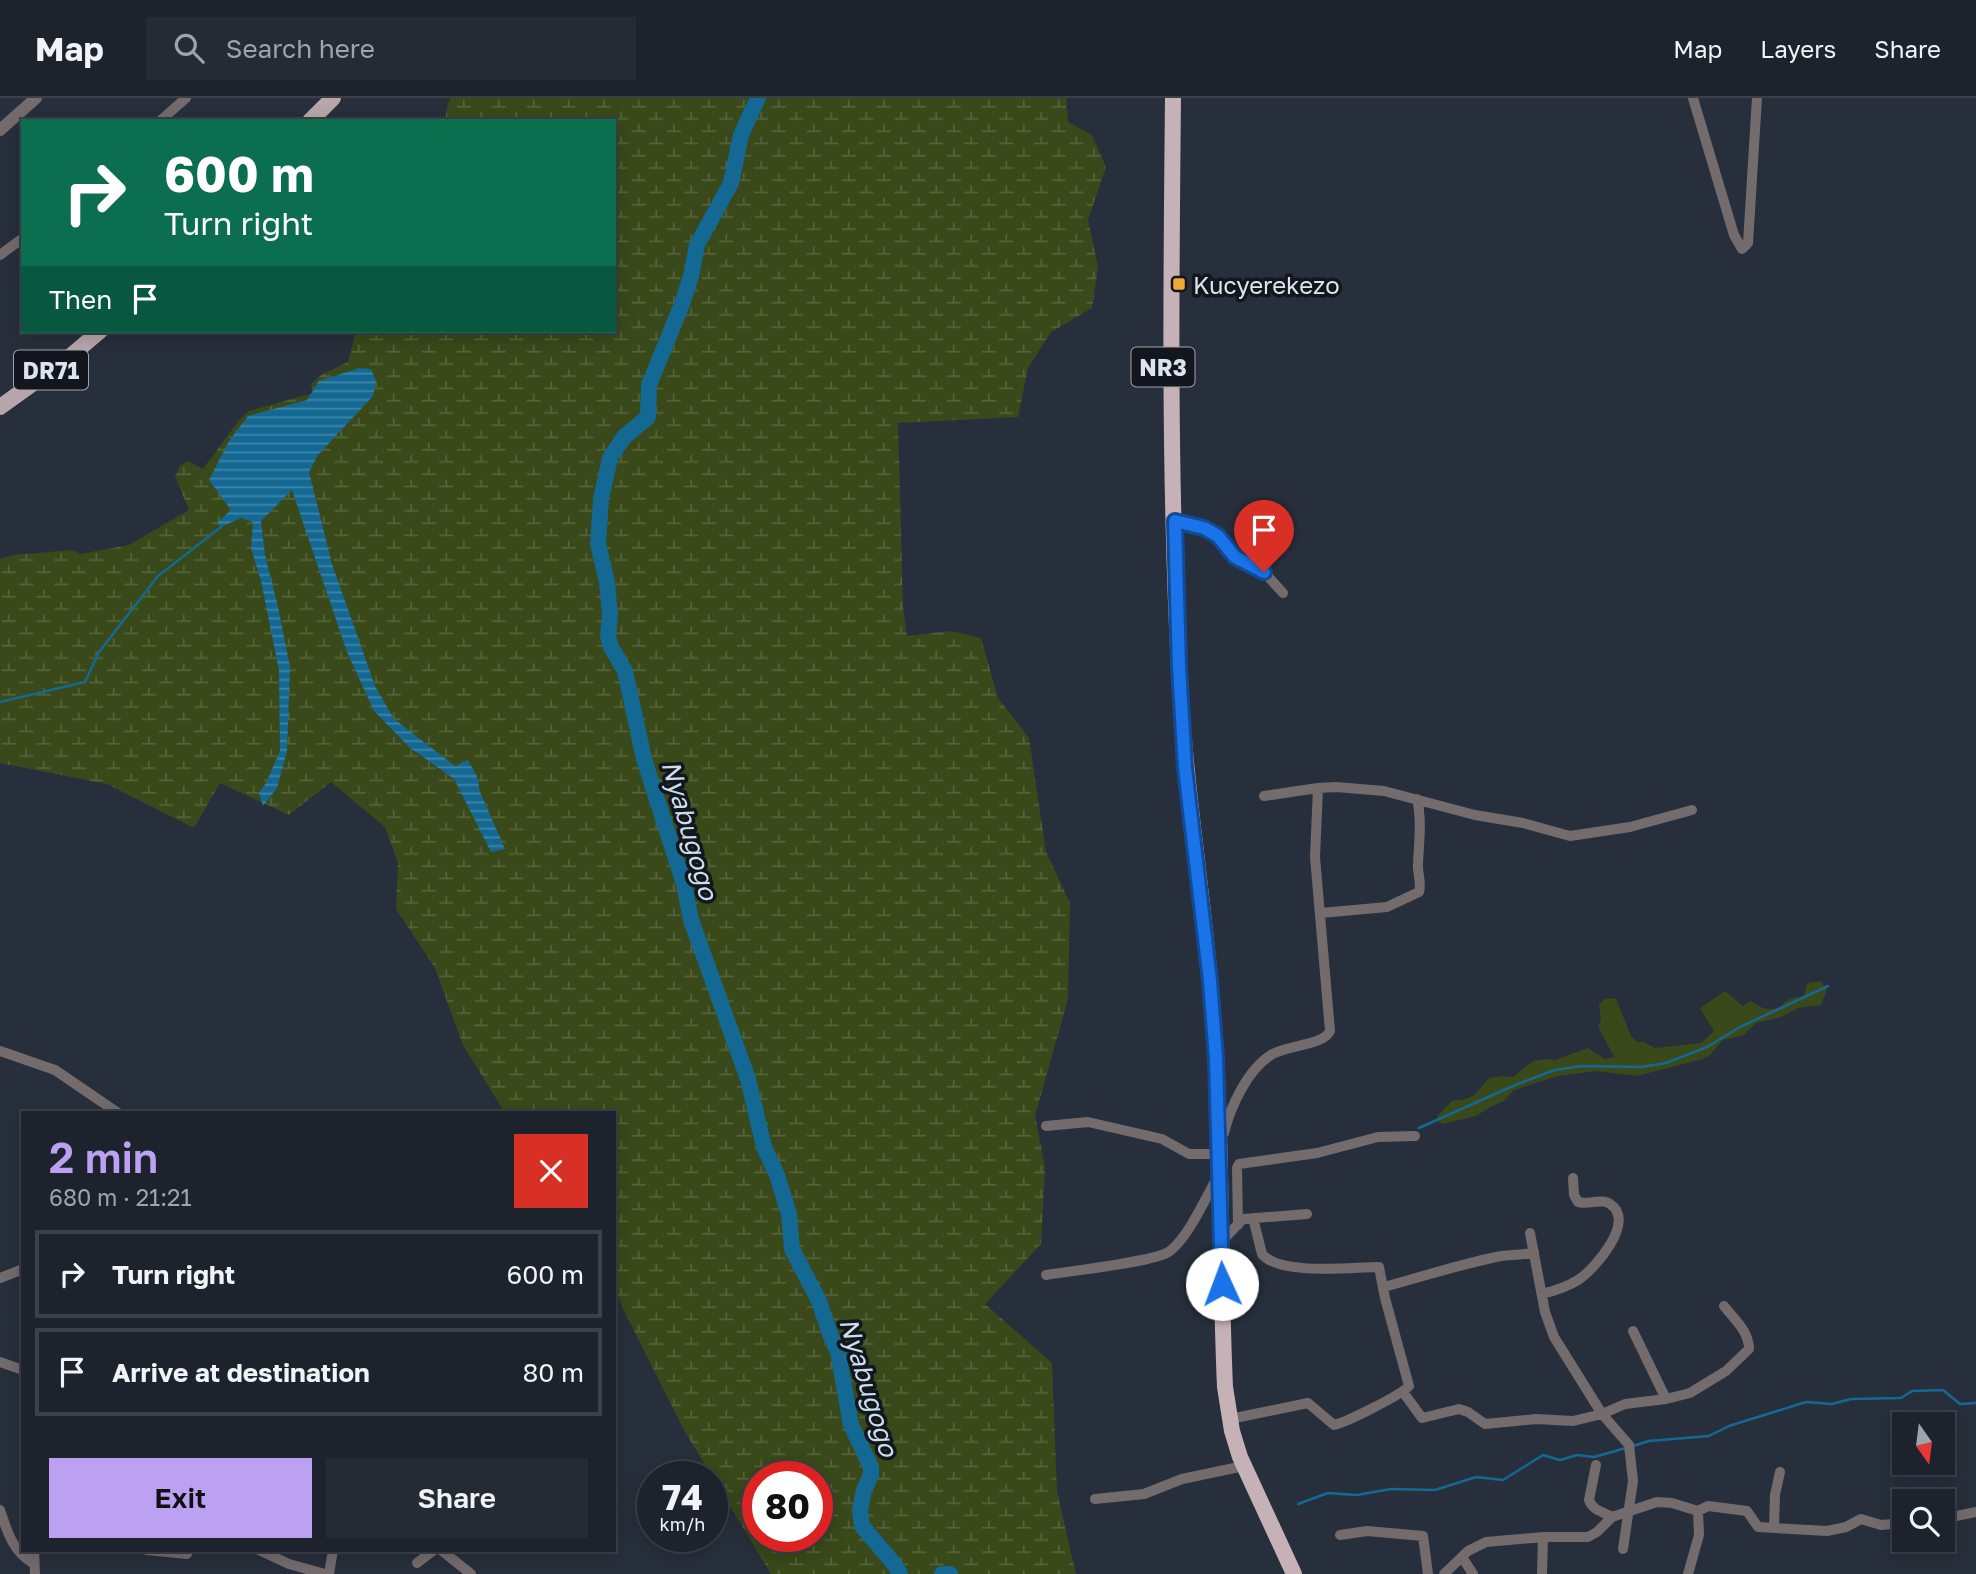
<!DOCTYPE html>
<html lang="en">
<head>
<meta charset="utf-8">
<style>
	body { margin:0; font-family:"Golos Text",sans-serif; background:#252b35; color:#f1f3f6; height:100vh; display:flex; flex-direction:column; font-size:26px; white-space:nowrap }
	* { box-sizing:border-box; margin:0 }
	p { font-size:23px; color:#a0a4aa }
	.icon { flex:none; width:38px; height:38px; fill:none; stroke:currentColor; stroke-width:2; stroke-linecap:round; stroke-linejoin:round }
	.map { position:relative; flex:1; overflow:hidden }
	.panel { position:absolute; left:21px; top:1013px; width:595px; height:441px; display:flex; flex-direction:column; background:#1d232d; border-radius:0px; box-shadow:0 4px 18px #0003,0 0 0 2px #3b4049 }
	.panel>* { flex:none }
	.banner { position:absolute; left:21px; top:21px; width:595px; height:214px; border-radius:0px; box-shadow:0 4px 18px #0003,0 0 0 2px #3b4049; background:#0b6e4f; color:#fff; overflow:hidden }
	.needle { width:46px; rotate:166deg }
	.controls { position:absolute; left:1892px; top:1314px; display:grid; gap:14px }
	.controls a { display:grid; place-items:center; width:63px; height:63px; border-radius:0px; background:#1d232d; box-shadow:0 4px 18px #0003,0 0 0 2px #3b4049; font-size:35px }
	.speed { position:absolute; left:637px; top:1363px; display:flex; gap:14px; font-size:35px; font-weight:700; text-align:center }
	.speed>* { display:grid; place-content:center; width:91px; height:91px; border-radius:50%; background:#1d232d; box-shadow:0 4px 18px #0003,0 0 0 2px #3b4049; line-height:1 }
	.speed small { font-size:18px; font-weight:400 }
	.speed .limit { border:10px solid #d22; background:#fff; color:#111 }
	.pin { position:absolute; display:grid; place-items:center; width:60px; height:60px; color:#fff; margin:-72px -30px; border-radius:50% 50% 50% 0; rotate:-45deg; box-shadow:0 0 7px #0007 }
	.pin .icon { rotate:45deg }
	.me { position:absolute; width:77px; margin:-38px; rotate:358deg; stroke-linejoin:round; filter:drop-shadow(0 0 5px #0008) }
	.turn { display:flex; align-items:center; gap:24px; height:147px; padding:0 28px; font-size:32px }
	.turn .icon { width:91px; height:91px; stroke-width:2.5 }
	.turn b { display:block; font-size:49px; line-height:60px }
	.then { display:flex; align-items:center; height:66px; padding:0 28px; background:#0003; gap:14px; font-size:26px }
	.round { display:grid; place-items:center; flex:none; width:74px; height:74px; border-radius:0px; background:#252b35 }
	.overview { display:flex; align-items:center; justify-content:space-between; height:119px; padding:0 28px }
	h1 { font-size:42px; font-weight:600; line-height:52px; color:#bca0f2 }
	.primary-button { display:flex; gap:14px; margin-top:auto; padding:14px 28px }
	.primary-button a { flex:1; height:80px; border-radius:0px; background:#bca0f2; color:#111; font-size:28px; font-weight:600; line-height:80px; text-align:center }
	.primary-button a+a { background:#252b35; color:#f1f3f6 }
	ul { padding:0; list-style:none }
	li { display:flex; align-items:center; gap:21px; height:88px; margin:0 14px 10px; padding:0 14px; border:4px solid #3b4049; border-radius:0px }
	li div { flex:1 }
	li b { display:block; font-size:26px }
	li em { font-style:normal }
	header { display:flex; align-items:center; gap:42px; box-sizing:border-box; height:98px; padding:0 35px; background:#1d232d; border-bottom:2px solid #3b4049 }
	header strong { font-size:33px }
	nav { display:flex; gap:38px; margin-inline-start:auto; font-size:24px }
	.search { width:490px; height:63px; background:#252b35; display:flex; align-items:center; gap:18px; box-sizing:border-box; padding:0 24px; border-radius:0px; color:#a0a4aa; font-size:26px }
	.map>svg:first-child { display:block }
	.grass { fill:#394919 }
	.wetland { fill:url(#wetland-marsh); fill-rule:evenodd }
	.water { fill:url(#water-rules) }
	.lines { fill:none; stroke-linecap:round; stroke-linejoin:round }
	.stream { stroke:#146994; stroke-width:2.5 }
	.river { stroke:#146994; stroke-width:16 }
	.minor { stroke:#746b6d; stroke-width:10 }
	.tertiary { stroke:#746b6d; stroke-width:12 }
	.primary { stroke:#b8a6aa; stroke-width:16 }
	.trunk { stroke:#c6b2b6; stroke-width:16 }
	.route-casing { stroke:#114b97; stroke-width:18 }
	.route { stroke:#1a73e8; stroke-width:12 }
	.poi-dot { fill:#ebaa39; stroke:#13171d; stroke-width:2.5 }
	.labels { text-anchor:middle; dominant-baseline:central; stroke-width:7; stroke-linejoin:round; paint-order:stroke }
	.shield { fill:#13171d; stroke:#a1a6ae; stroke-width:2 }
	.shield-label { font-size:23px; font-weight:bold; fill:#dee4ec }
	.poi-label { font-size:24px; fill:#dee4ec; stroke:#13171d; text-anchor:start }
	.water-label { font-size:26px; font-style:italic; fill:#c9dfee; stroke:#13171d }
</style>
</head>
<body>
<header>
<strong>Map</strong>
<div class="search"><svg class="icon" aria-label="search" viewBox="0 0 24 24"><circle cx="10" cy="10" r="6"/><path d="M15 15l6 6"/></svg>Search here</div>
<nav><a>Map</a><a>Layers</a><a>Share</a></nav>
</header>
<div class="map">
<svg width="1976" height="1476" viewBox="0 0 1976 1476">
	<defs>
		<pattern id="wetland-marsh" width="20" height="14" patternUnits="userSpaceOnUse" patternTransform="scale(1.75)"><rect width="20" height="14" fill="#394919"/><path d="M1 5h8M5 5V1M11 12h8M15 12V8" fill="none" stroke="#55633b"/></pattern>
		<pattern id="water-rules" width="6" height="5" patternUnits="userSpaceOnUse" patternTransform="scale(1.75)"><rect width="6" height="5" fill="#146994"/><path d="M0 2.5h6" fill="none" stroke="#4185a8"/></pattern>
	</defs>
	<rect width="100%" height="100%" fill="#272f3c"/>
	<path class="grass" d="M 1821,883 L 1827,892 L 1821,907 L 1798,910 L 1781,919 L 1756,925 L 1744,937 L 1723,942 L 1709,958 L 1703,961 L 1637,978 L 1597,973 L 1558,978 L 1514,992 L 1504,1003 L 1492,1008 L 1476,1018 L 1442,1026 L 1436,1022 L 1438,1017 L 1453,1002 C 1475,1002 1476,995 1489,980 L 1503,978 L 1513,979 L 1533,963 L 1549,961 L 1555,962 L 1588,950 L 1605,961 L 1614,959 L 1598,928 L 1601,922 L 1599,906 L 1606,900 L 1616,901 L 1631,938 L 1638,944 L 1644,944 L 1655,950 L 1701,945 L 1714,933 L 1700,910 L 1725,893 L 1743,908 L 1751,903 C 1759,909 1769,914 1779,909 C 1782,908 1784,904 1788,902 C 1802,895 1803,906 1807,885 Z"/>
	<path class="wetland" d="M 451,0 L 1066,0 L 1068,24 L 1092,37 L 1106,69 L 1088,122 L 1098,169 L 1092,210 L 1051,234 L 1028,270 L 1018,319 L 898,325 L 903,509 L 907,538 L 951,533 L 981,540 L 998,600 L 1029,640 L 1046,754 L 1070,805 L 1068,901 L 1035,1018 L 1045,1069 L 1041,1146 L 985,1206 L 1052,1265 L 1057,1394 L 1076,1476 L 771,1476 L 684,1332 L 622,1209 L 614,1187 L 614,1015 L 505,1015 L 463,947 L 435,870 L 396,811 L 398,765 L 385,729 L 331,684 L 289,717 L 220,685 L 194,730 L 107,686 L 0,665 L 0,461 L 13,457 L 73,452 L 80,456 L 129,447 L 189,412 L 175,378 L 180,368 L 187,363 L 203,371 L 240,321 L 249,313 L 313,295 L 311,286 L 321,277 L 348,264 L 356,233 L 614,233 L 614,23 L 445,23 L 448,5 ZM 758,1379 L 817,1379 L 817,1438 L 758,1438 Z"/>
	<path class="water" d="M 359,270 L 371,271 L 376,283 L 373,298 L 318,357 L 309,374 L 332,466 L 375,588 L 394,621 L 455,668 L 468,662 L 477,678 L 480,694 L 505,751 L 491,754 L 454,681 L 409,649 L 374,613 L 347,554 L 292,392 L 261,423 L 265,457 L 278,509 L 290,569 L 287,653 L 277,690 L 263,708 L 259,695 L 266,685 L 280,653 L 279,572 L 261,483 L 251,450 L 253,424 L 241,420 L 221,429 L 217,425 L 231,412 L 209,382 L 229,343 L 248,318 L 307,302 L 319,283 Z"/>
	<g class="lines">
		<path class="stream" d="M 0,604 L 85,584 L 99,554 L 158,478 L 221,429
			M 1419,1030 L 1515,987 L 1555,972 L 1582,968 L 1641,969 L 1666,965 L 1707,949 L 1740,929 L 1828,888
			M 1633,1348 L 1649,1343 L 1709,1338 L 1729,1328 L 1806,1304 L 1832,1306 L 1851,1301 L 1901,1300 L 1912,1293 L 1943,1292 L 1960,1306 L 1976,1305
			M 1298,1406 L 1328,1395 L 1357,1397 L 1391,1391 L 1435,1392 L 1476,1379 L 1503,1382 L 1543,1357 L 1560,1362 L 1577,1357 L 1594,1359 L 1626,1350"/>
		<path class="river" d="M 758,0 L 741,37 L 731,85 L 697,147 L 691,178 L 682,206 L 649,287 L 648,319 L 624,339 L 610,360 L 601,401 L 598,446 L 607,484 L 610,517 L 608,538 L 611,549 L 625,573 L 644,661 L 684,786 L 691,822 L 748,981 L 764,1049 L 777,1077 L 789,1116 L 792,1151 L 819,1203 L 830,1236 L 838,1254 L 851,1327 L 871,1369 L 871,1377 L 864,1392 L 860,1412 L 862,1428 L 895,1467 L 900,1476
			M 942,1476 L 950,1476"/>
		<path class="minor" d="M 1693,0 L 1734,137 L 1742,151 L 1748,145 L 1757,0
			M 160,23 L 186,0
			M 0,157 L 23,140
			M 1175,423 L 1204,430 L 1218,438 L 1227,447 L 1231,456 L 1264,474 L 1283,495
			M 1264,698 L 1318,690
			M 1321,815 L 1387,809 L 1419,794 C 1422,785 1417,775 1418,765 C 1419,744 1422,722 1417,701
			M 0,953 L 55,972 L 118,1015
			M 1046,1028 L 1088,1024 L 1162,1041 L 1189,1056 L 1218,1056 L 1220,1050
			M 1224,1035 C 1230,1010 1247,972 1271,957 C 1285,947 1323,948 1330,933 L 1315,759 L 1318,690 L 1336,689 L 1384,693 L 1475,717 L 1523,725 L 1570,738 L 1630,729 L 1692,712
			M 1238,1127 L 1237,1070 L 1239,1066 L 1317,1055 L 1378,1039 L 1415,1038
			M 1530,1135 L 1545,1214 L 1554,1239 L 1602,1316 L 1629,1347 L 1633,1383 L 1623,1451
			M 1221,1144 L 1243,1121 L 1307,1116
			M 1046,1177 C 1069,1173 1156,1164 1170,1153 C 1189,1138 1205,1101 1217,1080
			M 0,1180 L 23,1171
			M 1384,1189 C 1421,1179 1458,1167 1496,1159 C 1509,1156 1521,1158 1534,1154
			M 1542,1196 C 1554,1193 1567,1189 1578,1182 C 1594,1172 1637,1123 1610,1106 C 1602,1100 1588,1107 1578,1104 L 1574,1097 L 1573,1080
			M 1633,1233 L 1666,1301
			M 0,1264 L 23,1272
			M 1403,1294 L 1422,1320 L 1459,1311 L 1468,1314 L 1485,1326 L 1536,1321 L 1573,1323 L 1602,1316 L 1625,1306 L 1666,1301 L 1690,1295 L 1726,1273 L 1749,1251 C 1749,1233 1734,1221 1724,1208
			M 1230,1321 L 1308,1305 L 1334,1327 C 1347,1324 1401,1297 1409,1288 L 1385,1200 L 1379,1169 C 1352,1169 1280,1178 1262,1156 L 1253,1120
			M 1596,1367 L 1589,1402 C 1593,1413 1604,1414 1612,1419
			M 1095,1401 L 1144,1396 L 1182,1381 L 1244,1368
			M 0,1412 C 7,1433 13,1454 33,1465
			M 1942,1421 L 1976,1414
			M 1774,1429 L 1775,1397 L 1780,1374
			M 1340,1437 L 1367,1433 L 1423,1438 L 1428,1476
			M 34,1452 L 35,1476
			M 147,1452 L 187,1456
			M 259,1452 L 289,1466 L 325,1476
			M 441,1452 L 471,1476
			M 1462,1459 L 1473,1476
			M 417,1465 L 434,1452
			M 329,1476 L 333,1452
			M 1444,1476 L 1468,1453 L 1486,1444 L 1543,1439 L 1588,1439 L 1597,1434 L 1612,1419 L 1657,1404 L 1672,1405 L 1698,1413 L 1708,1408 L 1747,1413 L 1758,1429 L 1827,1433 L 1846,1429 L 1861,1421 L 1881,1427 L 1904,1425
			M 1542,1476 L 1543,1439
			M 1688,1476 L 1699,1437 L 1698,1413"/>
		<path class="tertiary" d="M 0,32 L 36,0"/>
		<path class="primary" d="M 310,23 L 333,0
			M 0,309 L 67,261 L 100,233"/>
		<path class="trunk" d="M 1173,0 C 1171,190 1169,381 1179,571 C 1185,700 1209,828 1216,958 C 1222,1068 1220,1179 1225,1289 L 1232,1333 L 1240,1359 L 1294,1476"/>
	</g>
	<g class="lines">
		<defs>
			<path id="route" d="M 1222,1186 L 1216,960 L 1210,883 L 1185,670 L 1179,569 L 1175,423 L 1204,430 L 1218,438 L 1235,459 L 1264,474"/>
		</defs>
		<use href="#route" class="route-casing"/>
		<use href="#route" class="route"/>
	</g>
	<rect class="poi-dot" x="1172" y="179" width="14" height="14" rx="3.5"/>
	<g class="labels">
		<g class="shield">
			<rect x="1131.5" y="249.5" width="63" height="39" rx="5"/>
			<rect x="14" y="252.5" width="74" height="39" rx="5"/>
		</g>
		<g class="shield-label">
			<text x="1163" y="269">NR3</text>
			<text x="51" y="272">DR71</text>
		</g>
		<g class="poi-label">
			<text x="1193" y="186">Kucyerekezo</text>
		</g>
		<g class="water-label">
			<text transform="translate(690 732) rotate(74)">Nyabugogo</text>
			<text transform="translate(869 1289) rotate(73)">Nyabugogo</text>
		</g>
	</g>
</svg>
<div class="controls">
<a><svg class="needle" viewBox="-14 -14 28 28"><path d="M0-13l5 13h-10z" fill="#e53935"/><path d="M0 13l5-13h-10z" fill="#a0a4aa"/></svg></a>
<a><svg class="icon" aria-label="search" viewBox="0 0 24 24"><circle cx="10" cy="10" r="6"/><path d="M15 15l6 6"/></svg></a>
</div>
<div class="speed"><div>74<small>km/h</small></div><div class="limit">80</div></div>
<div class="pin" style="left:1264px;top:474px;background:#d93025"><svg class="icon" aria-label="arrive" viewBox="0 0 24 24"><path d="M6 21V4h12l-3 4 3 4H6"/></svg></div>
<svg class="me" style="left:1222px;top:1186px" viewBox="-20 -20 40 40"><circle r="19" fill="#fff"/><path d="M0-13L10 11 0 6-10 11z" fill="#1a73e8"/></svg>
<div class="banner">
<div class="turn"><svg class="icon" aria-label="right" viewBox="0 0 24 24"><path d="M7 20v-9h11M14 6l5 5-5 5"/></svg><div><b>600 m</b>Turn right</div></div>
<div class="then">Then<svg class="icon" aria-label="arrive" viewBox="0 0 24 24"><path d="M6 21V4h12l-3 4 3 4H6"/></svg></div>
</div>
<section class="panel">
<div class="overview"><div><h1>2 min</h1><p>680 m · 21:21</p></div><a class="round" style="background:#d93025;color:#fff"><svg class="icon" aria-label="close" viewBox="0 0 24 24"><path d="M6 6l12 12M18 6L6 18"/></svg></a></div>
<ul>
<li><svg class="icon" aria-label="right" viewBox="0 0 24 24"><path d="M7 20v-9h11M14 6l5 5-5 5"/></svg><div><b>Turn right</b></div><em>600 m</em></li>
<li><svg class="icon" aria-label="arrive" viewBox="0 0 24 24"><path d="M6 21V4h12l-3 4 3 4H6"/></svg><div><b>Arrive at destination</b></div><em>80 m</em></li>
</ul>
<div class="primary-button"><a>Exit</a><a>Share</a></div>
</section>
</div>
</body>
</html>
